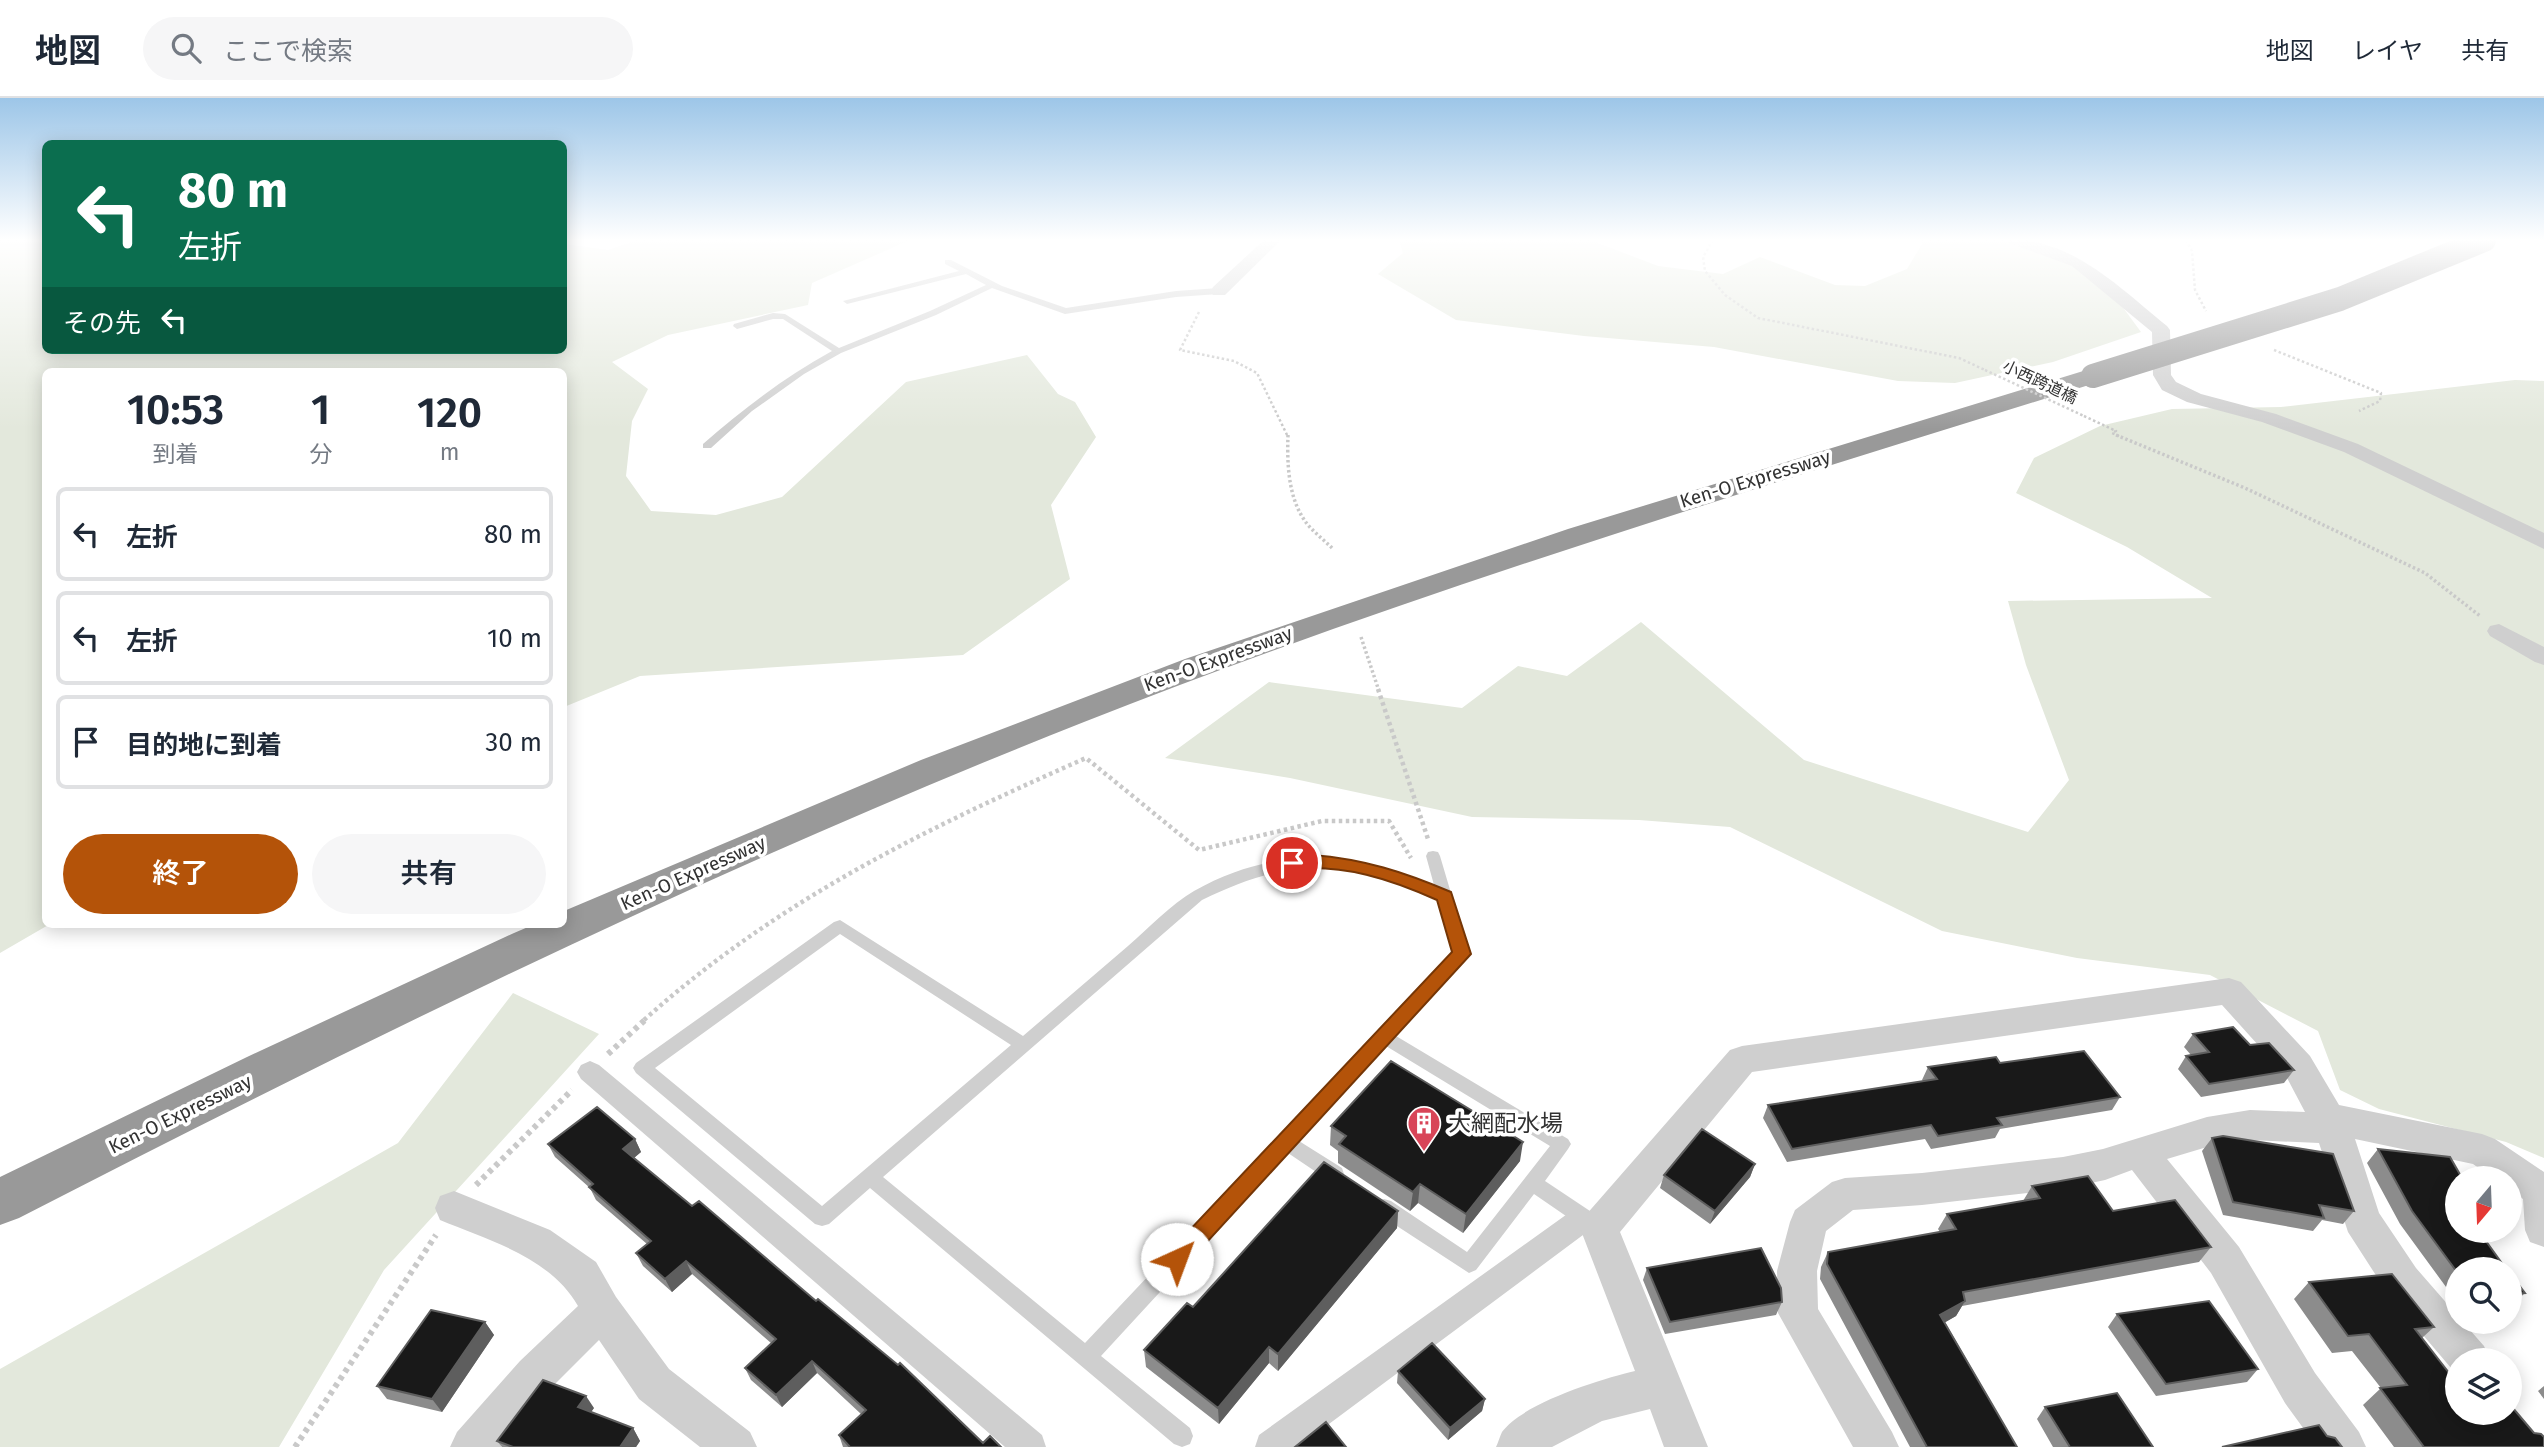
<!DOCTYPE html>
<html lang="ja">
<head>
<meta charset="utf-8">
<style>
	body { margin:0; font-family:"Fira Sans","Noto Sans JP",sans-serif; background:#f6f6f7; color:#1f2937; height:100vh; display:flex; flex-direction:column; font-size:26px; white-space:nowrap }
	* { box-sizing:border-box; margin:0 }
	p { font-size:23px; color:#747a83 }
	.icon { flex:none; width:38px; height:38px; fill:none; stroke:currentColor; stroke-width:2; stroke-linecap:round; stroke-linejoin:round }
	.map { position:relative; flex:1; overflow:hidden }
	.panel { position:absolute; left:42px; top:270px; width:525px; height:560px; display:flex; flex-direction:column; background:#fff; border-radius:10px; box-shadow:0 4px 18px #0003 }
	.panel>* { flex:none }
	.banner { position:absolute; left:42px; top:42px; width:525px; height:214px; border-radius:10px; box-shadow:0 4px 18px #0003; background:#0b6e4f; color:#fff; overflow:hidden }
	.needle { width:46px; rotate:199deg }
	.controls { position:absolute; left:2445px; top:1068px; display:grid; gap:14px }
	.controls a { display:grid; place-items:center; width:77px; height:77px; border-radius:50%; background:#fff; box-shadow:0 4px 18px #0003; font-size:35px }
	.pin { position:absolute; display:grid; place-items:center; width:60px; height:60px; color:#fff; margin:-30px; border:4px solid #fff; border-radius:50%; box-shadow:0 2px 7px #0007 }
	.me { position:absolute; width:77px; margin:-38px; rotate:43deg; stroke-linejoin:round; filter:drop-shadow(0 0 5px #0008) }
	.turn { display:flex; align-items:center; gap:24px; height:147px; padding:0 21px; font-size:32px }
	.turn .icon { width:91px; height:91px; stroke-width:2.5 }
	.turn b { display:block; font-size:49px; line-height:60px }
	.then { display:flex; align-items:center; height:66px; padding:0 21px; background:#0003; gap:14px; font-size:26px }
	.eta { display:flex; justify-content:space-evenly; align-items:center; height:119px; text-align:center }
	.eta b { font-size:42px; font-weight:600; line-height:49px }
	.button { display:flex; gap:14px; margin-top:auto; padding:14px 21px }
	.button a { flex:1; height:80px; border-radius:42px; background:#b45309; color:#fff; font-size:28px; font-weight:600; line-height:80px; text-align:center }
	.button a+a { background:#f6f6f7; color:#1f2937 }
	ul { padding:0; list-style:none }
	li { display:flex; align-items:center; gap:21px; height:94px; margin:0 14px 10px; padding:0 7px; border:4px solid #e0e1e3; border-radius:10px }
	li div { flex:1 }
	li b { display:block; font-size:26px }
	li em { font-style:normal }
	header { display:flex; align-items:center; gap:42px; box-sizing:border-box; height:98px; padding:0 35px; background:#fff; border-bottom:2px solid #e0e1e3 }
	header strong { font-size:33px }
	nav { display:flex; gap:38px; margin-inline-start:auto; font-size:24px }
	.search { width:490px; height:63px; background:#f6f6f7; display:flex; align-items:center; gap:18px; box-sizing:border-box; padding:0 24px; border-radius:38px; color:#747a83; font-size:26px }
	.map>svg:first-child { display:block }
	.green { fill:#e3e8dc }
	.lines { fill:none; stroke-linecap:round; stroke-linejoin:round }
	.path-far3 { stroke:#c9c9c9; stroke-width:2.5; stroke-dasharray:2.5 2.5; stroke-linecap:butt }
	.path-far2 { stroke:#c9c9c9; stroke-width:3.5; stroke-dasharray:2.5 2.5; stroke-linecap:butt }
	.path-far1 { stroke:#c9c9c9; stroke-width:4.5; stroke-dasharray:3.5 3.5; stroke-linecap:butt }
	.path { stroke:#c9c9c9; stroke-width:6; stroke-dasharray:4.5 4.5; stroke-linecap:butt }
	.service { fill:#cfcfcf; fill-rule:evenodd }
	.pedestrian { fill:#cfcfcf; fill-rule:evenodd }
	.minor { fill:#cfcfcf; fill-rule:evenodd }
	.motorway { fill:#999; fill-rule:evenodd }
	.path-bridge { stroke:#c9c9c9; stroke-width:2.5; stroke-dasharray:2.5 2.5; stroke-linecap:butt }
	.motorway-bridge { stroke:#999; stroke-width:24 }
	.wall { fill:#8c8c8c }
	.shaded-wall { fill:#5e5e5e }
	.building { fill:#191919; stroke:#5e5e5e; stroke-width:2 }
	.route { fill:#b45309; stroke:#753606; stroke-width:2 }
	.labels { text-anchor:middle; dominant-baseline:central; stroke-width:7; stroke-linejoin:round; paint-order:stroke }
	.far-street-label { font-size:16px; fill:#323232; stroke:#fff }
	.street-label { font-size:19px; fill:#323232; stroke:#fff }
	.near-poi-label { font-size:23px; fill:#323232; stroke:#fff; text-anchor:start }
</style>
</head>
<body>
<header>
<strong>地図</strong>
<div class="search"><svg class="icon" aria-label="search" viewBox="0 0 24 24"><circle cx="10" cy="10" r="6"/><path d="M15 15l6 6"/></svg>ここで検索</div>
<nav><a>地図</a><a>レイヤ</a><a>共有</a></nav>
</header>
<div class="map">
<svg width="2544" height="1349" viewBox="0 0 2544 1349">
	<rect width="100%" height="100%" fill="#fff"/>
	<path class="green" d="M 0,142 L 45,142 L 46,252 L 564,252 L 565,146 L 608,152 L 638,142 L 910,142 L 812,185 L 808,207 L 668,237 L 612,264 L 648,291 L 632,323 L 626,378 L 651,413 L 716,417 L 782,399 L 906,284 L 1027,257 L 1058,296 L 1075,304 L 1096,339 L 1051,407 L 1070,481 L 963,557 L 640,578 L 564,609 L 564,273 L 46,273 L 46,826 L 50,826 L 0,855 Z
		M 1399,142 L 1590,142 L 1658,168 L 1723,176 L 1760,159 L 1835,187 L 1865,188 L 1907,171 L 1922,146 L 1919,142 L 2030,142 L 2052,156 L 2099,177 L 2141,234 L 2053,264 L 1955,285 L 1898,283 L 1714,249 L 1584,238 L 1456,222 L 1378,176 L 1403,155 Z
		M 2515,282 L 2544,283 L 2544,1060 L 2506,1044 L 2379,1011 L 2340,992 L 2318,933 L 2210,877 L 2077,860 L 1942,833 L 1730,729 L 1639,722 L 1472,719 L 1290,680 L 1165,660 L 1269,584 L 1462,610 L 1518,568 L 1567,578 L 1641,524 L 1804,662 L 2028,734 L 2069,682 L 2026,567 L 2008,503 L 2212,500 L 2127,449 L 2016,395 L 2034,360 L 2100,328 L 2172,311 L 2281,309 Z
		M 513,895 L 599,936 L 384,1172 L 279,1349 L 0,1349 L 0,1271 L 398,1045 Z"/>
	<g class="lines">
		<path class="path-far3" d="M 1713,142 L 1703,159 L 1705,173 L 1725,197 L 1758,220 L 1959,260 L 1985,272
			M 2186,142 L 2192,153 L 2195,192 L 2206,213
			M 1199,214 L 1180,252 L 1234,263 L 1257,275 L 1288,339
			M 2274,252 L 2381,295 L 2380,303 L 2359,313
			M 2084,318 L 2116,333 L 2112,335 L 2121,339"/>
		<path class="path-far2" d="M 1288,337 C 1287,365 1288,399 1305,423 C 1312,433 1323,441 1332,450
			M 2116,337 L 2245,390 L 2425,475 L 2480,518
			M 1361,539 L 1379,593"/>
		<path class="path-far1" d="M 1378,591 L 1428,741
			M 644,922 C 778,802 923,732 1086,660 L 1199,752 L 1322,723 L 1389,723 L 1411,760"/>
		<path class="path" d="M 608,956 L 646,921
			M 476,1087 L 572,992
			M 295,1349 L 436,1137"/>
		<path class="service" d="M 945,162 L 951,162 L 1002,188 L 1066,210 L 1176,193 L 1219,190 L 1223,193 L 1219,196 L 1176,199 L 1065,216 L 992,190 L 936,217 L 841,255 L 804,276 L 752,313 L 711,350 L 703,350 L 703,346 C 744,310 785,279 832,253 L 783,221 L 773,221 L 737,231 L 733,228 L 734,226 L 773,215 L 785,216 L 839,250 L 930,213 L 986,187 L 966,176 L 847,206 L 843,203 L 959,173 L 945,166 Z
			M 1433,753 L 1438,754 L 1440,758 L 1469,856 L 1396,938 L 1568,1041 L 1571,1046 L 1568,1051 L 1545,1083 L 1596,1117 L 1599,1123 L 1596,1129 L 1589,1132 L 1582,1129 L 1534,1096 L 1476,1172 L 1469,1175 L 1377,1115 L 1374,1109 L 1377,1103 L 1384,1101 L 1391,1103 L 1467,1154 L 1550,1048 L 1386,948 L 1299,1043 L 1342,1070 L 1344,1076 L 1342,1082 L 1335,1084 L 1328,1082 L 1288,1055 L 1101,1258 L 1190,1330 L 1193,1338 L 1190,1346 L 1182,1349 L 1174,1346 L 870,1090 L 829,1126 L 822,1128 L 815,1126 L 636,975 L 633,970 L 636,965 L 834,824 L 840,822 L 1023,938 C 1058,908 1093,878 1128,848 C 1148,831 1171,806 1194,793 C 1275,747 1349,754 1434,787 L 1426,758 L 1428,754 ZM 1321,769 C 1363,774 1399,786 1438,801 L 1453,855 L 1085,1245 L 883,1079 L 1202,802 C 1244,782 1275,771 1321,769 ZM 840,836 L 1011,947 L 822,1108 L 655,970 Z"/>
		<path class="pedestrian" d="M 590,963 L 599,967 L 1042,1337 L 1046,1349 L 1005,1349 L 581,981 L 577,974 L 581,967 Z
			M 1580,1110 L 1609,1121 L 1614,1130 L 1609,1139 L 1599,1143 L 1583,1137 L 1298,1349 L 1255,1349 L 1259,1337 L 1570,1114 Z"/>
		<path class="minor" d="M 1264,142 L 1281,142 L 1225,197 L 1213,197 L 1211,193 L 1213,189 Z
			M 2006,142 C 2070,138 2121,191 2167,228 L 2170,232 L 2171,277 L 2176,284 L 2201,296 L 2276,316 L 2358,346 L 2544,435 L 2544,451 L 2344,354 L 2262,324 L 2187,304 L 2162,292 L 2153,277 L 2152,234 L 2072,168 L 2009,145 Z
			M 2499,526 L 2544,549 L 2544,567 L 2535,564 L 2490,538 L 2487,533 L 2490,528 Z
			M 2229,880 L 2241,884 L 2310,958 L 2339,1007 L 2482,1036 L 2495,1041 L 2544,1074 L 2544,1149 L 2530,1144 L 2525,1132 L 2523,1101 L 2510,1092 L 2510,1080 L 2493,1080 L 2473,1066 L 2355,1041 L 2379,1115 L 2416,1170 L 2457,1217 L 2457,1223 L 2462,1223 L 2484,1248 L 2490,1262 L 2457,1262 L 2457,1277 L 2388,1196 L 2348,1134 L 2319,1045 L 2250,1042 L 2207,1049 L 2167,1061 L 2239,1149 L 2315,1275 L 2359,1334 L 2366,1349 L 2317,1349 L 2285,1305 L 2211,1175 L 2132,1072 L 2105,1082 L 2063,1091 L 1922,1107 L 1853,1112 L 1826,1133 L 1817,1173 L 1818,1211 L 1892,1334 L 1899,1349 L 1853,1349 L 1778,1215 L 1777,1173 L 1790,1124 L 1795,1112 L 1832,1084 L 1845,1080 L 1922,1075 L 2063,1059 L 2103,1051 L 2207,1019 L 2250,1012 L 2305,1014 L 2286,978 L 2222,907 L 1752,974 L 1620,1134 L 1708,1349 L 1664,1349 L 1650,1311 L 1602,1323 L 1552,1349 L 1496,1349 C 1498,1345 1500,1338 1502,1334 C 1523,1305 1601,1281 1635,1273 L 1580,1130 L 1585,1118 L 1730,952 L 1742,948 Z
			M 454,1093 L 550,1132 L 596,1164 L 616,1199 L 669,1271 L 750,1334 L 757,1349 L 700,1349 L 639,1301 L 599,1242 L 550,1291 L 501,1349 L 450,1349 L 457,1334 L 520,1263 L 578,1208 C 551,1160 489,1142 440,1122 L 435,1110 L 440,1098 Z"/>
		<path class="motorway" d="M 2093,270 L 2102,273 L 2106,278 L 2102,283 C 1760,389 1417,493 1084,624 C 719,768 367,941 19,1120 L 0,1127 L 0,1079 L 247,959 L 514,835 L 535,826 L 564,826 L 564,813 L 921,662 L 1185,561 L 1568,431 Z"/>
		<path class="path-bridge" d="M 1985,272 L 2084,318"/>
		<path class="motorway-bridge" d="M 2093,278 L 2340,201 L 2484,142"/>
	</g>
	<path class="wall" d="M 2193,936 L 2250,947 L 2294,972 L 2284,985 L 2201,999 L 2178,971 L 2186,958 L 2191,957 L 2184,949 Z
		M 2000,965 L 2120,999 L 2112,1012 L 2000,1031 L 1995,1040 L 1931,1051 L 1925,1041 L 1787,1064 L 1763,1020 L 1768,1007 L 1923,983 L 1922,982 L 1928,969 Z
		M 1331,1028 L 1520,1063 L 1463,1135 L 1418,1105 L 1410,1113 L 1338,1065 L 1338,1053 L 1330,1047 Z
		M 2212,1040 L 2354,1113 L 2343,1126 L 2322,1122 L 2313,1133 L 2223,1117 L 2202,1053 Z
		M 635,1041 L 641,1054 L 634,1060 L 983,1345 L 1001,1349 L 843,1349 L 839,1337 L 861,1316 L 817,1275 L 782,1309 L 751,1282 L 745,1270 L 771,1245 L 692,1176 L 672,1194 L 643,1168 L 636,1155 L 647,1146 L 596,1102 L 590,1090 L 555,1059 L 548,1046 Z
		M 2378,1051 L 2457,1132 L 2457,1204 L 2400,1126 L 2367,1065 Z
		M 1755,1066 L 1750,1079 L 1710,1126 L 1660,1090 L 1664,1077 Z
		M 2032,1088 L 2113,1113 L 2211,1149 L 2199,1164 L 1962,1208 L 1956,1218 L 1945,1224 L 2017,1349 L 1910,1349 L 1820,1181 L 1821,1169 L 1828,1154 L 1940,1134 L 1938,1131 L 1947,1116 L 2023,1103 Z
		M 1398,1113 L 1397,1130 L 1278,1273 L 1269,1265 L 1219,1326 L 1146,1269 L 1144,1252 L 1193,1209 Z
		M 1647,1170 L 1782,1204 L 1776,1217 L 1665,1236 L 1643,1182 Z
		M 2510,1175 L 2525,1195 L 2511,1208 L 2510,1208 Z
		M 2309,1184 L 2434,1229 L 2422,1240 L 2453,1280 L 2512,1309 L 2544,1349 L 2394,1349 L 2363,1307 L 2381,1290 L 2352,1253 L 2332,1255 L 2294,1201 Z
		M 2117,1216 L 2258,1271 L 2247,1284 L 2156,1298 L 2108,1229 Z
		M 485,1224 L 494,1237 L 442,1314 L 387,1301 L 377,1288 Z
		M 1398,1273 L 1485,1301 L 1482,1313 L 1448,1342 L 1397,1285 Z
		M 2544,1288 L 2544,1301 L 2538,1293 Z
		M 2045,1309 L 2153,1349 L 2053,1349 L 2037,1321 Z
		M 594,1310 L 591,1314 L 633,1330 L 640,1343 L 636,1349 L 502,1349 L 497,1343 Z"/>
	<path class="shaded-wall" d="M 635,1041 L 641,1054 L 629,1064 L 623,1051 Z
		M 1523,1044 L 1520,1063 L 1463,1135 L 1466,1116 Z
		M 1755,1066 L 1750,1079 L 1710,1126 L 1715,1113 Z
		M 1420,1086 L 1418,1105 L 1410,1113 L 1413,1094 Z
		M 1398,1113 L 1397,1130 L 1278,1273 L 1278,1256 Z
		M 686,1163 L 692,1176 L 672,1194 L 665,1181 Z
		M 1965,1203 L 1956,1218 L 1932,1232 L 1940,1217 Z
		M 485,1224 L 494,1237 L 442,1314 L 432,1301 Z
		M 1269,1249 L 1269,1265 L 1219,1326 L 1218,1310 Z
		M 812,1263 L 817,1275 L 782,1309 L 776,1297 Z
		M 586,1298 L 594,1310 L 586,1321 L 578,1309 Z
		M 1485,1301 L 1482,1313 L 1448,1342 L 1450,1330 Z
		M 633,1330 L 640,1343 L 636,1349 L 620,1349 Z"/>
	<path class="building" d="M 2233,929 L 2250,947 L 2269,945 L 2294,972 L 2209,986 L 2186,958 L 2209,954 L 2193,936 Z
		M 2084,953 L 2120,999 L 1997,1020 L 2002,1027 L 1938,1038 L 1931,1027 L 1792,1051 L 1768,1007 L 1937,981 L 1928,969 L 1996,959 L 2000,965 Z
		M 1391,963 L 1523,1044 L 1466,1116 L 1420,1086 L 1413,1094 L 1339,1046 L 1346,1038 L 1331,1028 Z
		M 597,1009 L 635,1041 L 623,1051 L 692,1108 L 699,1103 L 816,1203 L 818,1201 L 898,1267 L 900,1265 L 983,1345 L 990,1338 L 1001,1349 L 850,1349 L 839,1337 L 866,1312 L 812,1263 L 776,1297 L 745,1270 L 776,1241 L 686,1163 L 665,1181 L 636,1155 L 651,1143 L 589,1089 L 593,1086 L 548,1046 Z
		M 1702,1031 L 1755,1066 L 1715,1113 L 1664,1077 Z
		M 2223,1038 L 2333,1056 L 2354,1113 L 2319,1107 L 2324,1120 L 2233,1104 L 2212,1040 Z
		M 2378,1051 L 2450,1059 L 2462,1080 L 2457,1080 L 2457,1132 L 2478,1132 L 2506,1171 L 2457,1171 L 2457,1174 L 2412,1113 Z
		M 1324,1064 L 1398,1113 L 1278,1256 L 1269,1249 L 1218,1310 L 1144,1252 L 1187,1205 L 1193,1209 Z
		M 2088,1078 L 2113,1113 L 2175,1102 L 2211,1149 L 1963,1194 L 1965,1203 L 1940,1217 L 2017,1349 L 1927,1349 L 1827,1166 L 1828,1154 L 1956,1131 L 1947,1116 L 2040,1100 L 2032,1088 Z
		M 1761,1150 L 1781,1190 L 1782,1204 L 1670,1224 L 1647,1170 Z
		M 2510,1175 L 2525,1195 L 2510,1196 Z
		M 2392,1176 L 2434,1229 L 2415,1231 L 2453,1280 L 2457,1280 L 2457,1314 L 2510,1314 L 2510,1299 L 2512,1309 L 2534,1335 L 2541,1336 L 2544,1339 L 2544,1349 L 2424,1349 L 2380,1290 L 2407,1287 L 2369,1236 L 2348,1238 L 2309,1184 Z
		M 2209,1203 L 2258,1271 L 2166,1286 L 2117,1216 Z
		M 431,1212 L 485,1224 L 432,1301 L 377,1288 Z
		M 1432,1245 L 1485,1301 L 1450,1330 L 1398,1273 Z
		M 543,1282 L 586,1298 L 578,1309 L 633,1330 L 620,1349 L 513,1349 L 497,1343 Z
		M 2117,1295 L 2153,1349 L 2070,1349 L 2045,1309 Z
		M 1326,1324 L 1346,1349 L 1295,1349 Z
		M 2319,1327 L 2327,1338 L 2335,1340 L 2342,1349 L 2222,1349 Z"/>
	<linearGradient id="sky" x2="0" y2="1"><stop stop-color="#9dc6e8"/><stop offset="0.43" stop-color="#fff"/><stop offset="1" stop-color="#fff" stop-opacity="0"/></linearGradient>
	<rect width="2544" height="331" fill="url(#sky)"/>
	<path class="route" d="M 1312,757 C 1364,761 1404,774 1451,794 L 1471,856 L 1185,1168 L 1177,1171 L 1169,1168 L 1166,1161 L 1169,1154 L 1452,854 L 1437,802 C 1390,781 1344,766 1292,771 L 1283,765 L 1292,759 Z"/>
	<defs>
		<symbol id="building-pin" viewBox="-11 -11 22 30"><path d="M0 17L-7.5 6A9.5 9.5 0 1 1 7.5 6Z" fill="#d84558" stroke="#fff"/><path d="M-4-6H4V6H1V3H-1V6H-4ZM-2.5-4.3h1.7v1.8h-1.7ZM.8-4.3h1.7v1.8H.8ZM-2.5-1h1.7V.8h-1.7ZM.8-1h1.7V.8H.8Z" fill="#fff"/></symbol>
	</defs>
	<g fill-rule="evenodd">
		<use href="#building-pin" x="1405" y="1006" width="38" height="52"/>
	</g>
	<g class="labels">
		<g class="far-street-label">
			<text transform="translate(2040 284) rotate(25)">小西跨道橋</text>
		</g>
		<g class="street-label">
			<text transform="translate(1755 381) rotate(-17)">Ken-O Expressway</text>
			<text transform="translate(1218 561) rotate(-20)">Ken-O Expressway</text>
			<text transform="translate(693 775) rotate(-24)">Ken-O Expressway</text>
			<text transform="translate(180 1016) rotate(-26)">Ken-O Expressway</text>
		</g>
		<g class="near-poi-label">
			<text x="1448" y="1025">大網配水場</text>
		</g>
	</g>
</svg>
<div class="controls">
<a><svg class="needle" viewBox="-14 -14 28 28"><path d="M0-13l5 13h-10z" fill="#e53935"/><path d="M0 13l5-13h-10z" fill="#747a83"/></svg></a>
<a><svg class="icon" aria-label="search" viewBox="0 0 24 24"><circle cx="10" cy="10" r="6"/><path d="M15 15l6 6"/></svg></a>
<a><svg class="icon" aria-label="layers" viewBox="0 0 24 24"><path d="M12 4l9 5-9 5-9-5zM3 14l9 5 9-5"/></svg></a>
</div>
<div class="pin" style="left:1292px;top:765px;background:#d93025"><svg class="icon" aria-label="arrive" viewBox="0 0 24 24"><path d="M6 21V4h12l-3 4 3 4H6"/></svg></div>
<svg class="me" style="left:1177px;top:1161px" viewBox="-20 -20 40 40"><circle r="19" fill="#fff"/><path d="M0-13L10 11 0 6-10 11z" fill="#b45309"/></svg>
<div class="banner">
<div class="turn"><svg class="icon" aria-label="left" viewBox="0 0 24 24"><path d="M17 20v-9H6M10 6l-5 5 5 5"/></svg><div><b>80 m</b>左折</div></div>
<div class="then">その先<svg class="icon" aria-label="left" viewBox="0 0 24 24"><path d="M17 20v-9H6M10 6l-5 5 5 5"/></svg></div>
</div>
<section class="panel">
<div class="eta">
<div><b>10:53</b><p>到着</p></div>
<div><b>1</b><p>分</p></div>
<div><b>120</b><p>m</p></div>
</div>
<ul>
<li><svg class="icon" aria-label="left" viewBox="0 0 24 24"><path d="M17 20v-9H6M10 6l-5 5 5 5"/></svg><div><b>左折</b></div><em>80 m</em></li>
<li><svg class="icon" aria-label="left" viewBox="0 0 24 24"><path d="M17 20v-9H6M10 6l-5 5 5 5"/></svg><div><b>左折</b></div><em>10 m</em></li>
<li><svg class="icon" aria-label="arrive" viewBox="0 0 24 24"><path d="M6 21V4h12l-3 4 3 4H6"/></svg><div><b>目的地に到着</b></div><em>30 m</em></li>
</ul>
<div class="button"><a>終了</a><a>共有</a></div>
</section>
</div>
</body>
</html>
